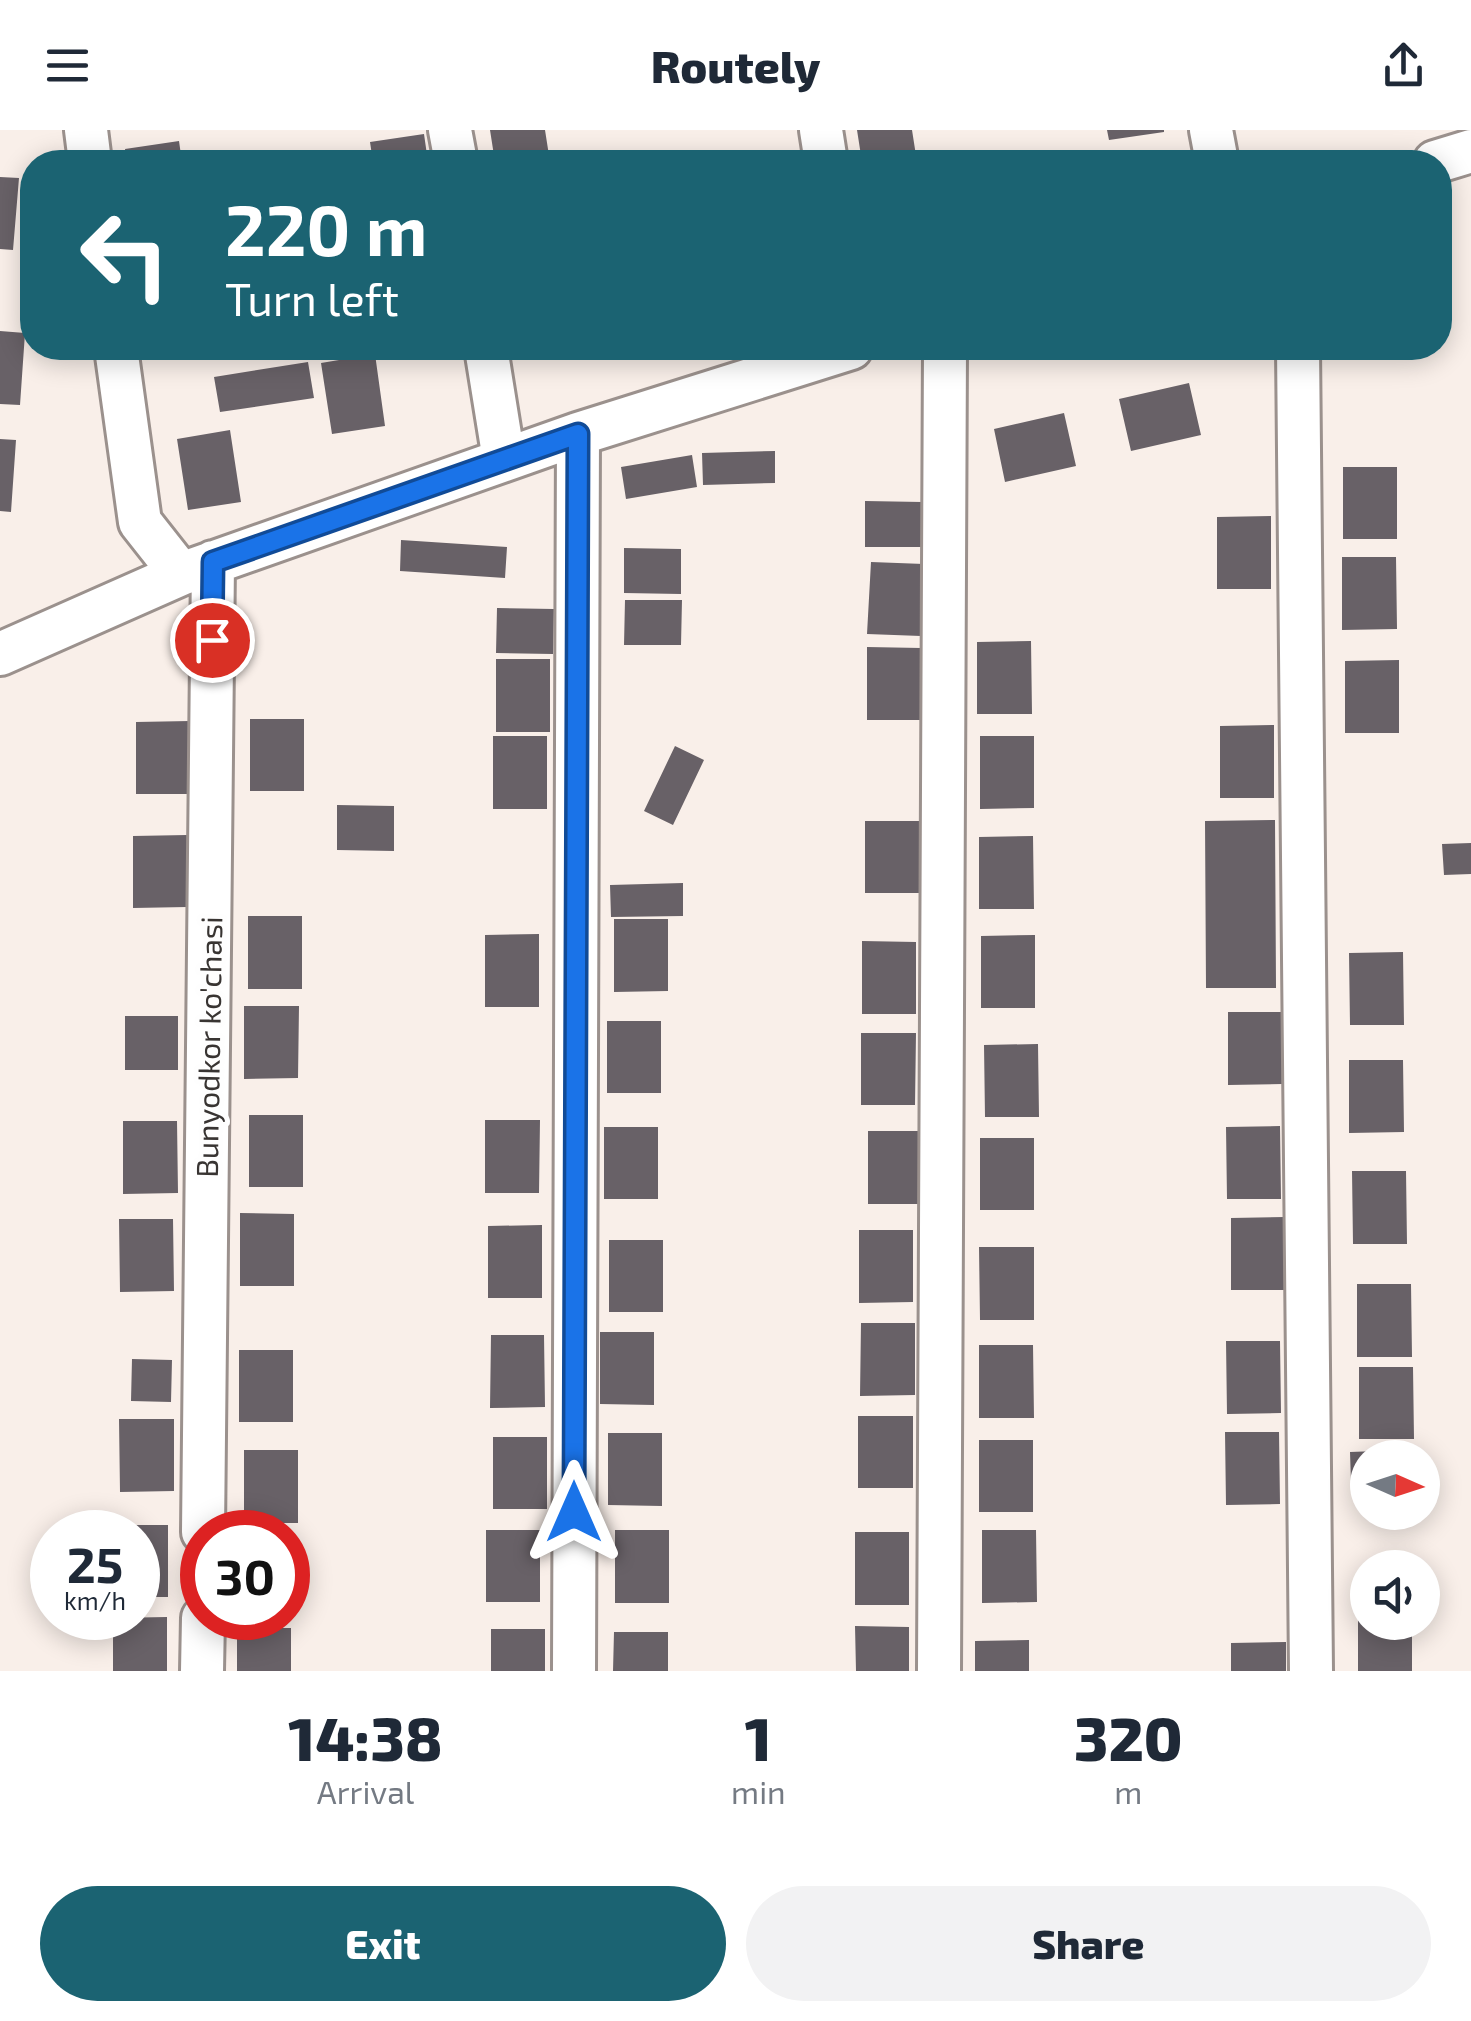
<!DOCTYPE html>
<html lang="en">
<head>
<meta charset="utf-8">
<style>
	body { margin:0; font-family:"Exo 2",sans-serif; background:#f2f2f3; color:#1f2937; height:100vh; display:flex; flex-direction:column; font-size:38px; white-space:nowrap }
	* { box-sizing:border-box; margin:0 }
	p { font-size:32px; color:#747a83 }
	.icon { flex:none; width:55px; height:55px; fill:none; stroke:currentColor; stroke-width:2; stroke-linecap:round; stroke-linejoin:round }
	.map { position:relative; height:1541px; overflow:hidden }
	.drawer { display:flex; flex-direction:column; background:#fff; flex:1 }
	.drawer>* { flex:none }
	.hud { position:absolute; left:20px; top:20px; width:1432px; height:210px; border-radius:40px; box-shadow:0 5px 25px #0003; background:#1b6372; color:#fff; overflow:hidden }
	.needle { width:65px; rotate:93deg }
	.tools { position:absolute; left:1350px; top:1310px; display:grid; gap:20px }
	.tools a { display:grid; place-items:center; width:90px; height:90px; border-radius:50%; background:#fff; box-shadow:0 5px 25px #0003; font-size:50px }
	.speed { position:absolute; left:30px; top:1380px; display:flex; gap:20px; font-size:50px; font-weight:700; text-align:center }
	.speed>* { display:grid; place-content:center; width:130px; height:130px; border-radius:50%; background:#fff; box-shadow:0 5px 25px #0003; line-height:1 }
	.speed small { font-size:25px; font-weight:400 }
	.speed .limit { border:15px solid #d22; background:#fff; color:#111 }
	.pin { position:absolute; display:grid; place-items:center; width:85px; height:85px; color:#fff; margin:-42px; border:5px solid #fff; border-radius:50%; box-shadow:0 2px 10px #0007 }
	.me { position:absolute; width:110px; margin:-55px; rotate:0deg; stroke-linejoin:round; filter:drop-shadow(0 0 8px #0008) }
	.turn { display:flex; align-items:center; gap:35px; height:210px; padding:0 40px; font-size:45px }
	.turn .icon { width:130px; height:130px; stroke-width:2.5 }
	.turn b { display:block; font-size:70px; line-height:85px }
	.eta { display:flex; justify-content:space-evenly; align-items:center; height:170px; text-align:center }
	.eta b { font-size:60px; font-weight:800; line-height:70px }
	.button { display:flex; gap:20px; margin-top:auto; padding:20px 40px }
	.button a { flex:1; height:115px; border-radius:60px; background:#1b6372; color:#fff; font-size:40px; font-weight:800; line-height:115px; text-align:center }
	.button a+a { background:#f2f2f3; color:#1f2937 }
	header { display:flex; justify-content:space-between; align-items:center; height:130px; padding:0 40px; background:#fff; font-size:45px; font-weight:800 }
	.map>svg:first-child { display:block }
	.building { fill:#686167 }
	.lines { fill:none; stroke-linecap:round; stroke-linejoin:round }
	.minor-casing { stroke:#9b918d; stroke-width:48 }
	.minor { stroke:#fff; stroke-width:42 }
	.route-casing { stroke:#114b97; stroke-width:25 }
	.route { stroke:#1a73e8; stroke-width:18 }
	.labels { text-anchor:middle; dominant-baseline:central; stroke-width:10; stroke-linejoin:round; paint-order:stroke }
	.street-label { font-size:30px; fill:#383432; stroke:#fefefe }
</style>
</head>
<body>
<header><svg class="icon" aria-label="menu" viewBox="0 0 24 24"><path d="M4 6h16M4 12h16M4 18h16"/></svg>Routely<svg class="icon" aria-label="share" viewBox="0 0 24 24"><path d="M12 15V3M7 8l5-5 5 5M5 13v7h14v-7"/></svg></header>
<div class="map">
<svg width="1471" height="1541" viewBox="0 0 1471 1541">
	<rect width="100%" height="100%" fill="#f9efe9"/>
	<path class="building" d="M 490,0 L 545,0 L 550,32 L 495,32 Z
		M 857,0 L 912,0 L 917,32 L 862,32 Z
		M 1107,0 L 1164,0 L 1164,2 L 1109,10 Z
		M 424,4 L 428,32 L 373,32 L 370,12 Z
		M 179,11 L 182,32 L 127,32 L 125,19 Z
		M 0,47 L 19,48 L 13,120 L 0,119 Z
		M 0,201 L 25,203 L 20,275 L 0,274 Z
		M 375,224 L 385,296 L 332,304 L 321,233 Z
		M 308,232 L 314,268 L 220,282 L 214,247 Z
		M 1189,253 L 1201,305 L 1131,321 L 1119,269 Z
		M 1064,283 L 1076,336 L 1005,352 L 994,299 Z
		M 230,300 L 241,372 L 188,380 L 177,309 Z
		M 0,309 L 16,310 L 11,382 L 0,381 Z
		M 775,321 L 775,353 L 703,355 L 702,323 Z
		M 692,325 L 697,357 L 626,369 L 621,337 Z
		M 1343,337 L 1397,337 L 1397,409 L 1343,409 Z
		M 865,371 L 922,372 L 921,417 L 865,417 Z
		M 1271,386 L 1271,459 L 1217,459 L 1217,387 Z
		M 401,410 L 507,417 L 505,448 L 400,441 Z
		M 624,418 L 681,419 L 681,464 L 624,463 Z
		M 1342,427 L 1396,427 L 1397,499 L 1342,500 Z
		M 871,432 L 924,434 L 921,506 L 867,504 Z
		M 625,470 L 682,470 L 681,515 L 624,515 Z
		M 497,478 L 554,479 L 553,524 L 496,523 Z
		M 1031,511 L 1032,584 L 977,584 L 977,512 Z
		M 867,517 L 921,518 L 921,590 L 867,590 Z
		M 496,529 L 550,529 L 550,602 L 496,602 Z
		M 1399,530 L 1399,603 L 1345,603 L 1345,531 Z
		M 250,589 L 304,589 L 304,661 L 250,661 Z
		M 190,591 L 190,664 L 136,664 L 136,592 Z
		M 1274,595 L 1274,668 L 1220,668 L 1220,596 Z
		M 493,606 L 547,606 L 547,679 L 493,679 Z
		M 980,606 L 1034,606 L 1034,678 L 980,679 Z
		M 675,616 L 704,630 L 673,695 L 644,681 Z
		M 337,675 L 394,676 L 394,721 L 337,720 Z
		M 1275,690 L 1276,858 L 1206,858 L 1205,691 Z
		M 865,691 L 919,691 L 919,763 L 865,763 Z
		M 187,705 L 187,777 L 133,778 L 133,706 Z
		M 1033,706 L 1034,779 L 979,779 L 979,707 Z
		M 1471,713 L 1471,744 L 1444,745 L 1442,714 Z
		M 683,753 L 683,786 L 611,787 L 610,755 Z
		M 248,786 L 302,786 L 302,859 L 248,859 Z
		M 614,789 L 668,789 L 668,861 L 614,862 Z
		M 539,804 L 539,877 L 485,877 L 485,805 Z
		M 1035,805 L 1035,878 L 981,878 L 981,806 Z
		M 862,811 L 916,812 L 916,884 L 862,884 Z
		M 1403,822 L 1404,895 L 1350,895 L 1349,823 Z
		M 244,876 L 299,876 L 298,948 L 244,949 Z
		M 1228,882 L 1282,882 L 1282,954 L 1228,955 Z
		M 125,886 L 178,886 L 178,940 L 125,940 Z
		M 607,891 L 661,891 L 661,963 L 607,963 Z
		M 861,903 L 916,903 L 915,975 L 861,975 Z
		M 1038,914 L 1039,987 L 985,987 L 984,915 Z
		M 1349,930 L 1403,930 L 1404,1002 L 1349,1003 Z
		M 249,985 L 303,985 L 303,1057 L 249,1057 Z
		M 485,990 L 540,990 L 539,1063 L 485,1063 Z
		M 123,991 L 177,991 L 178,1063 L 123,1064 Z
		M 1280,996 L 1281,1069 L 1227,1069 L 1226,997 Z
		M 604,997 L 658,997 L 658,1069 L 604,1069 Z
		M 868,1001 L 922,1001 L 922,1074 L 868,1074 Z
		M 980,1008 L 1034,1008 L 1034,1080 L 980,1080 Z
		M 1352,1041 L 1406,1041 L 1407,1114 L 1353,1114 Z
		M 240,1083 L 294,1084 L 294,1156 L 240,1156 Z
		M 1285,1087 L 1285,1160 L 1231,1160 L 1231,1088 Z
		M 119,1089 L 173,1089 L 174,1161 L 120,1162 Z
		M 542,1095 L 542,1168 L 488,1168 L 488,1096 Z
		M 859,1100 L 913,1100 L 913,1172 L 859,1173 Z
		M 609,1110 L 663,1110 L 663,1182 L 609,1182 Z
		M 979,1117 L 1034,1117 L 1034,1190 L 980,1190 Z
		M 1357,1154 L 1411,1154 L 1412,1227 L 1357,1227 Z
		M 861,1193 L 915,1193 L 915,1265 L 860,1266 Z
		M 600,1202 L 654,1202 L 654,1275 L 600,1274 Z
		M 491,1205 L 544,1205 L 545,1277 L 490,1278 Z
		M 1226,1211 L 1280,1211 L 1281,1283 L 1227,1284 Z
		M 979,1215 L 1033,1215 L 1034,1288 L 979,1288 Z
		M 239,1220 L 293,1220 L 293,1292 L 239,1292 Z
		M 132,1229 L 172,1230 L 171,1272 L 131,1271 Z
		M 1359,1237 L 1413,1237 L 1414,1309 L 1359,1309 Z
		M 858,1286 L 913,1286 L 913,1358 L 858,1358 Z
		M 119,1289 L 174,1289 L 174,1361 L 120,1362 Z
		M 1225,1302 L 1279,1302 L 1280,1374 L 1226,1375 Z
		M 608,1303 L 662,1303 L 662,1376 L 608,1375 Z
		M 493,1307 L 547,1307 L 547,1379 L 493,1379 Z
		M 979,1310 L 1033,1310 L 1033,1382 L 979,1382 Z
		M 244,1320 L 298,1320 L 298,1393 L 244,1393 Z
		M 1405,1320 L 1405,1328 L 1368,1328 L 1368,1352 L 1351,1352 L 1350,1322 Z
		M 114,1395 L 168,1395 L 168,1467 L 138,1467 L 138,1402 L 114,1402 Z
		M 486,1400 L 540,1400 L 540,1472 L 486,1472 Z
		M 615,1400 L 669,1400 L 669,1473 L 615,1473 Z
		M 982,1400 L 1036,1400 L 1037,1472 L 982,1473 Z
		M 855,1402 L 909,1402 L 909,1475 L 855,1475 Z
		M 288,1408 L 295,1408 L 295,1480 L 288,1480 Z
		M 1358,1470 L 1368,1470 L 1368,1492 L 1412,1492 L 1412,1541 L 1358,1541 Z
		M 167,1487 L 167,1541 L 113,1541 L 113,1488 Z
		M 855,1496 L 909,1497 L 909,1541 L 856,1541 Z
		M 237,1498 L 291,1498 L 291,1541 L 237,1541 Z
		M 491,1499 L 545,1499 L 545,1541 L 491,1541 Z
		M 614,1502 L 668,1502 L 668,1541 L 613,1541 Z
		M 1029,1510 L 1029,1541 L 975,1541 L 975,1511 Z
		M 1286,1512 L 1286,1541 L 1231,1541 L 1231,1513 Z"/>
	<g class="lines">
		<defs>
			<path id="minor" d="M 86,0 L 90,32
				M 450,0 L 456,32
				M 821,0 L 826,32
				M 1211,0 L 1217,32
				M 1435,32 L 1471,21
				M 116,218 L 140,392 L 181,444
				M 486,218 L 504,330
				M 1298,218 L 1311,1541
				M 0,524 L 181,444 L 578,304 L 851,218
				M 203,1402 L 213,432
				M 202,1541 L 203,1488
				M 574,1541 L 578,304
				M 939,1541 L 945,218"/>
		</defs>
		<use href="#minor" class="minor-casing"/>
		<use href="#minor" class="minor"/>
	</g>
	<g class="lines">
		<defs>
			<path id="route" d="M 212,510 L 213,432 L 578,304 L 574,1382"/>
		</defs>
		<use href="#route" class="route-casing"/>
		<use href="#route" class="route"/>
	</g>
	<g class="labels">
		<g class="street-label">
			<text transform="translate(208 917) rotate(-89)">Bunyodkor ko'chasi</text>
		</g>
	</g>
</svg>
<div class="tools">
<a><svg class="needle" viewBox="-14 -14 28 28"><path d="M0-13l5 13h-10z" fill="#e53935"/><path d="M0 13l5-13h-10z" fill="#747a83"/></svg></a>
<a><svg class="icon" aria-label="sound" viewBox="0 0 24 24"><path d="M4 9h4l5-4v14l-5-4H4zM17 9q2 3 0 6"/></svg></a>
</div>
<div class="speed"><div>25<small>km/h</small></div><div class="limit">30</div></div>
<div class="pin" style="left:212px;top:510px;background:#d93025"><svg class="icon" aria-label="arrive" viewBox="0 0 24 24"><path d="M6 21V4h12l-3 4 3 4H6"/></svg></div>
<svg class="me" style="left:574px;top:1382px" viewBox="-20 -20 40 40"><path d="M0-17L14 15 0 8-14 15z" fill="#1a73e8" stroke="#fff" stroke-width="4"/></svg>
<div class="hud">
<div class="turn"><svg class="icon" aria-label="left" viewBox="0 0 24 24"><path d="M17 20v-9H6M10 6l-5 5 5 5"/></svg><div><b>220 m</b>Turn left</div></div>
</div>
</div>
<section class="drawer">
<div class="eta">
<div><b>14:38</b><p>Arrival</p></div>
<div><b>1</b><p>min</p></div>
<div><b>320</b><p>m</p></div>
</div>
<div class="button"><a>Exit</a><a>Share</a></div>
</section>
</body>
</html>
